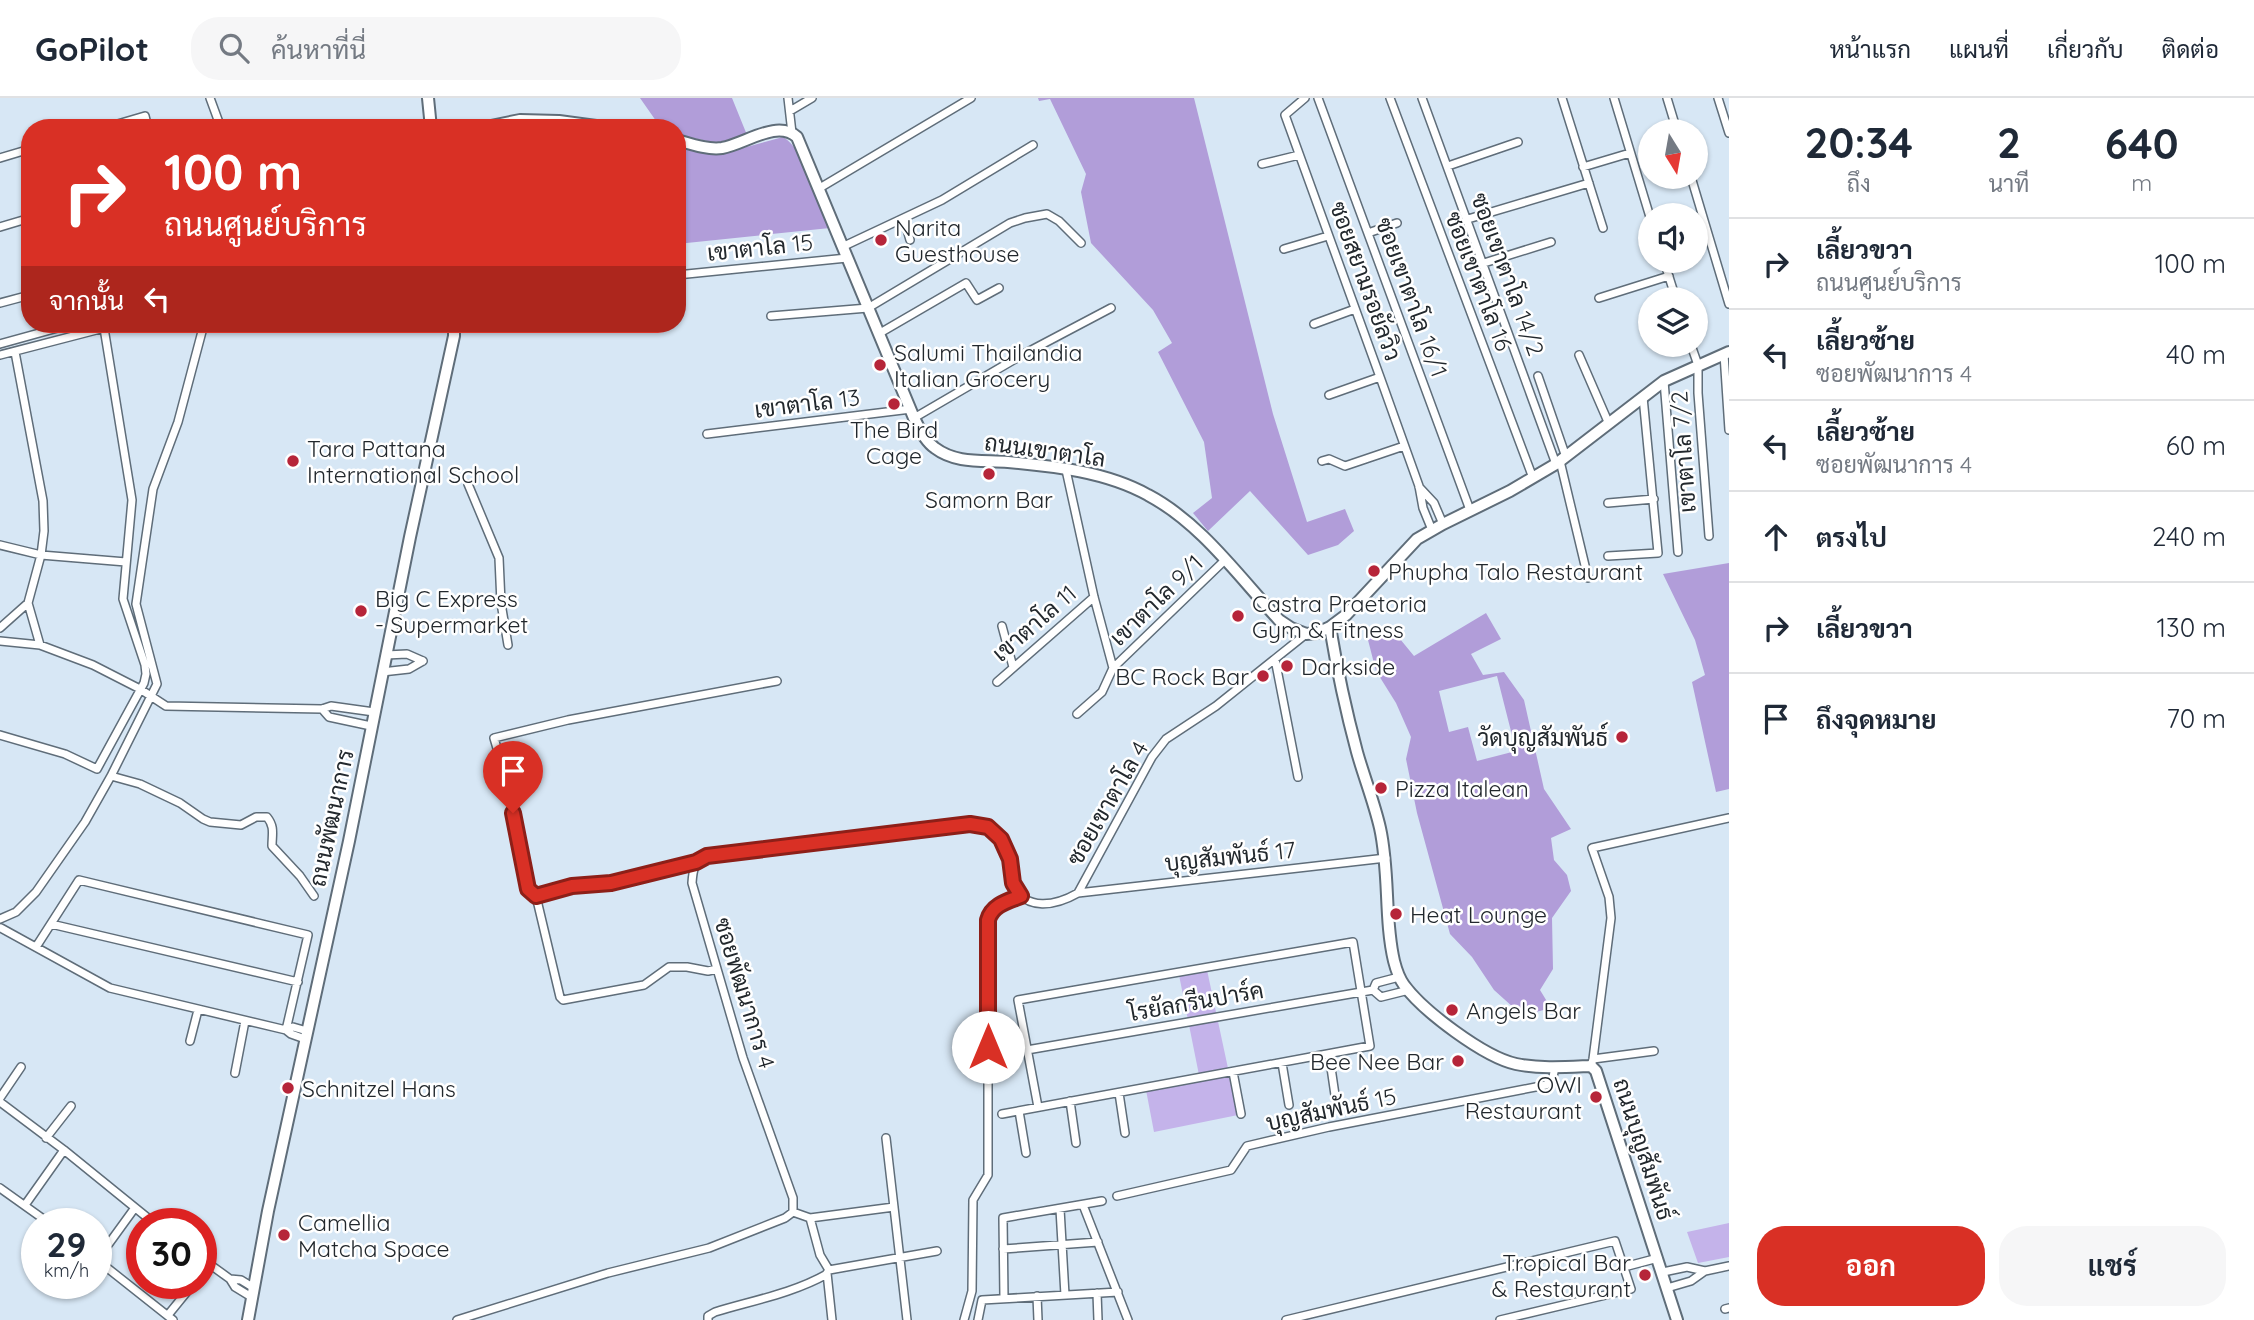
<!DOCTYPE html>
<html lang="th">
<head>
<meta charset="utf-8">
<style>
	body { margin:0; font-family:Quicksand,Sarabun,sans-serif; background:#f6f6f7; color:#1f2937; height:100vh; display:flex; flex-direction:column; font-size:26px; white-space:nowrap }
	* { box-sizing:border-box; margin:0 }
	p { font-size:23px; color:#747a83 }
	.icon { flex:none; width:38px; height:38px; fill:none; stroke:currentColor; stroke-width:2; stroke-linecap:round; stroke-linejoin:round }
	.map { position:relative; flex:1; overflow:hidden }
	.details { display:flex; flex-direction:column; background:#fff; width:525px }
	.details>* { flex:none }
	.top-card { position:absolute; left:21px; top:21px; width:665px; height:214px; border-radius:28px; box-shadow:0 2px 5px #0004; background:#d93025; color:#fff; overflow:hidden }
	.needle { width:46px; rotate:169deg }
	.controls { position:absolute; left:1638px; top:21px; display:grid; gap:14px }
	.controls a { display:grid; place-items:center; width:70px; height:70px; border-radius:50%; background:#fff; box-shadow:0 2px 5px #0004; font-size:35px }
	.speed { position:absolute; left:21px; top:1110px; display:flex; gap:14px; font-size:35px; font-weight:700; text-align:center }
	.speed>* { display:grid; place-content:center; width:91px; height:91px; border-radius:50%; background:#fff; box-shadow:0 2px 5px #0004; line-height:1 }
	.speed small { font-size:18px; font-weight:400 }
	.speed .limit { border:10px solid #d22; background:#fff; color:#111 }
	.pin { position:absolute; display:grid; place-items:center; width:60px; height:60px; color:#fff; margin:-72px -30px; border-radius:50% 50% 50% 0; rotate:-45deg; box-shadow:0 0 7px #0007 }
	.pin .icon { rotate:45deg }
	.me { position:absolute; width:77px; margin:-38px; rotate:0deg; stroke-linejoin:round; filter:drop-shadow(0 0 5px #0008) }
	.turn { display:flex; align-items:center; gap:24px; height:147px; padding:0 28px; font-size:32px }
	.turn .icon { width:91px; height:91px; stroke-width:2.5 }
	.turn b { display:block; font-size:49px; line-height:60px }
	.then { display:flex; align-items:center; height:66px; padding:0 28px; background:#0003; gap:14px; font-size:26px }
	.eta { display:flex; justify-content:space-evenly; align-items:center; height:119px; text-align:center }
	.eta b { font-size:42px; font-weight:700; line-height:49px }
	.cta { display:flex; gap:14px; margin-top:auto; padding:14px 28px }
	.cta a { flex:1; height:80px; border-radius:28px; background:#d93025; color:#fff; font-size:28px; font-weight:700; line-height:80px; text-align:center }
	.cta a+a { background:#f6f6f7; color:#1f2937 }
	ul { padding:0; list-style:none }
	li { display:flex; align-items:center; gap:21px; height:91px; padding:0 28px; border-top:2px solid #e0e1e3 }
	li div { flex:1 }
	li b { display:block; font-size:26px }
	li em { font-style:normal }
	header { display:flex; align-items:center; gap:42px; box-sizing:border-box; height:98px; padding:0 35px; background:#fff; border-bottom:2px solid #e0e1e3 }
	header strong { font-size:33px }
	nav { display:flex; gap:38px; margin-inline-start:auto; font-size:24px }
	.search { width:490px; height:63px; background:#f6f6f7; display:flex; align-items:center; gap:18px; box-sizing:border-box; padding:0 24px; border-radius:28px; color:#747a83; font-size:26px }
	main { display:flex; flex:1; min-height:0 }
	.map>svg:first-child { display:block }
	.green { fill:#c4b3ea }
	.forest { fill:#b19dd9; fill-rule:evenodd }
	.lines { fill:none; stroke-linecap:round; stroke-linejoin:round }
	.street-casing { stroke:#5f6d79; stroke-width:10 }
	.secondary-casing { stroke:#5f6d79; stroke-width:14 }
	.street { stroke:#fff; stroke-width:7 }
	.secondary { stroke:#fff; stroke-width:10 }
	.route-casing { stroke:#8d1f18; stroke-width:18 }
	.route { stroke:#d93025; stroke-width:12 }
	.poi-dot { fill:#b62539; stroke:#fff; stroke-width:2.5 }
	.labels { text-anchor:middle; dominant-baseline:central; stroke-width:5; stroke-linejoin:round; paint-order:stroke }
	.poi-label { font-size:23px; fill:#22282d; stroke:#fff; text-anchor:start }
	.street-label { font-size:23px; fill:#22282d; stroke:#fff }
</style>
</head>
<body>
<header>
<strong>GoPilot</strong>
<div class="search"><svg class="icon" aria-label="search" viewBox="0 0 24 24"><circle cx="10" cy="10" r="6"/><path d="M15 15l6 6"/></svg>ค้นหาที่นี่</div>
<nav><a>หน้าแรก</a><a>แผนที่</a><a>เกี่ยวกับ</a><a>ติดต่อ</a></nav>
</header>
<main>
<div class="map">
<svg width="1729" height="1222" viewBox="0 0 1729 1222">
	<rect width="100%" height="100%" fill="#d7e7f5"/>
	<path class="green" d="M 1207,872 L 1238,1017 L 1154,1034 L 1146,992 L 1200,982 L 1179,877 Z
		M 1729,1125 L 1729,1159 L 1698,1165 L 1687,1134 Z"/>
	<path class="forest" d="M 640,0 L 732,0 L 747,37 L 718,45 L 677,37 L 677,30 L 661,30 Z
		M 1038,0 L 1194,0 L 1273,316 L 1307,424 L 1345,411 L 1354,433 L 1338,447 L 1308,457 L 1250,393 L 1208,433 L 1193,415 L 1212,400 L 1204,344 L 1158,254 L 1172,245 L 1153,212 L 1091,145 L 1081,94 L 1086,76 L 1050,1 L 1039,3 Z
		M 783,39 C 805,51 821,107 830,130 L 677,146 L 677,48 L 708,56 L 728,54 Z
		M 1729,465 L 1729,691 L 1716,694 L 1692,584 L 1705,577 L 1695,542 L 1663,476 Z
		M 1486,515 L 1501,541 L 1471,556 L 1483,577 L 1504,574 L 1524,602 L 1544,691 L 1571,731 L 1551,740 L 1554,762 L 1567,777 L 1571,793 L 1552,820 L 1553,871 L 1540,892 L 1551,910 L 1536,914 L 1514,910 L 1494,892 L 1472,859 L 1450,836 L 1417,715 L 1406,661 L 1411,639 L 1396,605 L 1376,573 L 1368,542 L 1391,530 L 1414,558 ZM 1497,578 L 1516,653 L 1477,663 L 1468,629 L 1449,634 L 1439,593 Z"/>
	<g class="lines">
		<defs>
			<path id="street" d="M 210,0 L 221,30
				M 788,0 L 792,35
				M 1305,0 L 1285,17 L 1380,279 L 1419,388 L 1423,410 L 1432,432
				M 1318,0 L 1470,412
				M 1390,0 L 1533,380
				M 1422,0 L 1556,366
				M 1562,0 L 1603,130
				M 1614,0 L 1650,119
				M 1667,0 L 1677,33
				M 1718,0 L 1729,35
				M 790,13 L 812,0
				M 104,30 L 145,18 L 148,30
				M 0,60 L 30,51
				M 1262,66 L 1299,57
				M 1448,68 L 1518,44
				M 1583,69 L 1630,55
				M 1691,79 L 1729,206
				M 818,91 L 971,0
				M 904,121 L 910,142
				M 1468,121 L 1589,85
				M 0,129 L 30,120
				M 1368,135 L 1397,125
				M 842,149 L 942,102 L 1033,47
				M 1284,151 L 1328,138
				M 1664,163 L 1676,201
				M 1484,165 L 1551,144
				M 677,177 L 847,160
				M 1599,200 L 1669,178
				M 0,205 L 30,197
				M 771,218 L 868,210 L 1010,125 L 1025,120 L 1047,116 L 1059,123 L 1081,145
				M 1314,226 L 1355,211
				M 880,235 L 966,185 L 977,202 L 999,190
				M 0,246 L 72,226
				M 1691,247 L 1698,267 L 1698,295 L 1709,438
				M 1724,256 L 1729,332
				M 0,257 L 104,230 L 132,402 L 123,501 L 145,567 L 146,576 L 144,585 L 97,671 L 65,656 L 0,637
				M 1579,257 L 1609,326
				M 1538,278 L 1566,359
				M 1664,283 L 1678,454
				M 1329,297 L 1380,279
				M 914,320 L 1022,257 L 1111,210
				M 707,336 L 911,311
				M 1322,363 L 1329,361 L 1345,368 L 1404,348
				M 1560,363 L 1588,480
				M 1066,372 L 1094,499 L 1113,570 L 1102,594 L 1077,616
				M 468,386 L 499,460 L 501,505 L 508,547
				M 1419,389 L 1434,405 L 1443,426
				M 1608,405 L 1654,401
				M 0,447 L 41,457 L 126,464
				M 1608,458 L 1658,455 L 1643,299
				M 28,505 L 40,547
				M 1002,528 L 1013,569
				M 0,530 L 28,505 L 41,457 L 44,433 L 43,403 L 15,254
				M 0,543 L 40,547 L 93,567 L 140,591 L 166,608 L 322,611 L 331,608 L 374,614
				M 386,557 L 407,556 L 423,563
				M 1275,561 L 1298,679
				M 1113,570 L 1225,462
				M 382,574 L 409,571 L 423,563
				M 997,584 L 1094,499
				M 322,611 L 329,619 L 371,628
				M 111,678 L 140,686 L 180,705 L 203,721 L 210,724 L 241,727 L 256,719 L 267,719 C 275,729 272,736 272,748 L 300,778 L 314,798
				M 696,764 L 611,785 L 572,788 L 536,798 L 528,791 L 509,691 L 494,640 L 568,622 L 777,583
				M 1078,795 L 1152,659 L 1166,641 L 1216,608 L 1306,536
				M 536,798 L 560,899 L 563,902 L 644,887 L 669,869 L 687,869 L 708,873 L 717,871
				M 0,821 L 16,814 L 36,794 L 85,724 L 111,678 L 157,586 L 136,506 L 153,391 L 178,324 L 204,226
				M 51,826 L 298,884
				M 1,830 L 110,890 L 286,932 L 308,837 L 79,782 L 36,849
				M 1373,892 L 1381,899 L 1409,892
				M 305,941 L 291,936 L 286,932 L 293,929 L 307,933
				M 190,943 L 198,912
				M 1027,952 L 1373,892 L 1376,885 L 1399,879
				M 1329,956 L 1335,997
				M 1593,961 L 1654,953
				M 1282,965 L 1289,1007
				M 1591,968 L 1593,961 L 1611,820 L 1609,799 L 1592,750 L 1729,720
				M 1233,974 L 1241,1016
				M 235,975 L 245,923
				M 1119,995 L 1125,1035
				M 0,1000 L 21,969
				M 1070,1003 L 1076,1045
				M 0,1004 L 64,1052 L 154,1125
				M 1019,1013 L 1026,1055
				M 1002,1016 L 1370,948 L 1353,844 L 1018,902 L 1038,1009
				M 46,1040 L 71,1008
				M 886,1040 L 907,1222
				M 0,1090 L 49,1125
				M 1117,1098 L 1231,1072 L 1247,1048 L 1329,1029 L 1546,987 L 1553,979 L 1555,969
				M 25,1107 L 64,1052
				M 1083,1107 L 1128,1222
				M 1060,1111 L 1065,1197
				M 793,1114 L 810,1120 L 820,1157 L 829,1172 L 937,1153
				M 810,1120 L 894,1109
				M 1003,1151 L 1098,1144
				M 201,1160 L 230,1181
				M 96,1161 L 173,1222
				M 97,1162 L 134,1111
				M 1624,1169 L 1658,1160
				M 1663,1174 L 1687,1169 L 1705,1173
				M 827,1175 L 832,1222
				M 201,1176 L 210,1166
				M 1667,1190 L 1691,1183 L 1705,1173 L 1729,1168
				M 1097,1195 L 1098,1222
				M 1037,1198 L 1038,1222
				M 253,1200 L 235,1189 L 230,1181 L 241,1182 L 254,1190
				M 1004,1200 L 1003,1120 L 1102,1103
				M 1725,1211 L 1729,1210
				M 168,1217 L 194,1185
				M 457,1222 L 608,1175 L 709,1150 L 785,1120 L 793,1114 L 793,1100 L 743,960 L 692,785 C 693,770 694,765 707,758 L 970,726 C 975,727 982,727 986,729 C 999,734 1008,752 1010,764 C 1011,771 1011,779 1013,785 C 1025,815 1057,807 1078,795 L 1386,760
				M 708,1222 L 708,1218 L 715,1214 C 751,1203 794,1195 827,1176
				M 964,1222 L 972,1193 L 973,1102 L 988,1077 L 988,822 L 994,811 L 1021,798
				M 978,1222 L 982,1202 L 1118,1194
				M 1286,1222 L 1615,1143 L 1631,1191 L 1500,1222"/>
			<path id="secondary" d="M 428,0 L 431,30
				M 481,30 L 520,22 L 559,23 L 611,30
				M 677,42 C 691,46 708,52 722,50 C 745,46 777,21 797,39 L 914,320 C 919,331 925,343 935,350 C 956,366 983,362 1008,364 C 1054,368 1107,374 1148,397 C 1201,425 1239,479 1279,522 L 1291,530 L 1306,536 L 1317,535 L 1330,529 L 1346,517 L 1417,441 L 1443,426 L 1510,393 L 1556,366 L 1664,283 L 1729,254
				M 1330,529 C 1337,571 1346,613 1357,654 C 1364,679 1374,704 1380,730 C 1390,775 1384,821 1394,863 C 1396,871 1399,880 1404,887 C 1423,913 1484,959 1516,966 C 1540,971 1567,969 1591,968 L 1596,973 L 1677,1222
				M 248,1222 L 268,1113 L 349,743 L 410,439 L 454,238 L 454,226"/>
		</defs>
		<use href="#street" class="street-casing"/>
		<use href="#secondary" class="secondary-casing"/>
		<use href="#street" class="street"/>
		<use href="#secondary" class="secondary"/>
	</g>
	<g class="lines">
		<defs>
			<path id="route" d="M 513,715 L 528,791 L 536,798 L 572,788 L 611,785 L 696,764 L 707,758 L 970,726 L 988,729 L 1001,741 L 1010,761 L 1013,785 L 1021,798 C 1008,803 992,807 988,822 L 988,949"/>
		</defs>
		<use href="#route" class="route-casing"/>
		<use href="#route" class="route"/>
	</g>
	<g class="poi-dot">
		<circle cx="881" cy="142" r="7"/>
		<circle cx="880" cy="267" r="7"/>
		<circle cx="894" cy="306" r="7"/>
		<circle cx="293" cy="363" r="7"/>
		<circle cx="989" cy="376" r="7"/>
		<circle cx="1374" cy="473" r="7"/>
		<circle cx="361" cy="513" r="7"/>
		<circle cx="1238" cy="518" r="7"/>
		<circle cx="1287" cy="568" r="7"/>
		<circle cx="1263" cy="578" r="7"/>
		<circle cx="1622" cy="639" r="7"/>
		<circle cx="1381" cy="690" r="7"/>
		<circle cx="1396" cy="816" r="7"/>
		<circle cx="1452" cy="912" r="7"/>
		<circle cx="1458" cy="963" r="7"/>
		<circle cx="288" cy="990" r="7"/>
		<circle cx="1596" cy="999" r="7"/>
		<circle cx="284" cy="1137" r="7"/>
		<circle cx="1645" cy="1177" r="7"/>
	</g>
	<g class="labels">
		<g class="poi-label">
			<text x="895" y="129">Narita<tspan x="895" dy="26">Guesthouse</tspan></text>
			<text x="894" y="254">Salumi Thailandia<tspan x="894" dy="26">Italian Grocery</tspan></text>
			<text x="894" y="331" text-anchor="middle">The Bird<tspan x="894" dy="26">Cage</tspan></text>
			<text x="307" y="350">Tara Pattana<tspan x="307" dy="26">International School</tspan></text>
			<text x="989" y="401" text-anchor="middle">Samorn Bar</text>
			<text x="1388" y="473">Phupha Talo Restaurant</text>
			<text x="375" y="500">Big C Express<tspan x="375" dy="26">- Supermarket</tspan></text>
			<text x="1252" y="505">Castra Praetoria<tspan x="1252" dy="26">Gym &amp; Fitness</tspan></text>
			<text x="1301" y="568">Darkside</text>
			<text x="1249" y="578" text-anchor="end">BC Rock Bar</text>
			<text x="1608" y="639" text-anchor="end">วัดบุญสัมพันธ์</text>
			<text x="1395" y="690">Pizza Italean</text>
			<text x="1410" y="816">Heat Lounge</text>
			<text x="1466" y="912">Angels Bar</text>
			<text x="1444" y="963" text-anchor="end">Bee Nee Bar</text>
			<text x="1582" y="986" text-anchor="end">OWI<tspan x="1582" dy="26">Restaurant</tspan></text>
			<text x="302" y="990">Schnitzel Hans</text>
			<text x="298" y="1124">Camellia<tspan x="298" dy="26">Matcha Space</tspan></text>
			<text x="1631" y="1164" text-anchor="end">Tropical Bar<tspan x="1631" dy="26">&amp; Restaurant</tspan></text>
		</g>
		<g class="street-label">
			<text transform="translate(760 149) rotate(-6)">เขาตาโล 15</text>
			<text transform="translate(1508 176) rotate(70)">ซอยเขาตาโล 14/2</text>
			<text transform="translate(1366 183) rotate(70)">ซอยสยามรอยัลวิว</text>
			<text transform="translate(1479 183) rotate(69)">ซอยเขาตาโล 16</text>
			<text transform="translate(1412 199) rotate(70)">ซอยเขาตาโล 16/1</text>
			<text transform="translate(807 305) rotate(-7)">เขาตาโล 13</text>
			<text transform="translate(1045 352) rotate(8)">ถนนเขาตาโล</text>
			<text transform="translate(1683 354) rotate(-94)">เขาตาโล 7/2</text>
			<text transform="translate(1156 502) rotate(-44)">เขาตาโล 9/1</text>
			<text transform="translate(1034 525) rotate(-41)">เขาตาโล 11</text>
			<text transform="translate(1107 705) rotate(-60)">ซอยเขาตาโล 4</text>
			<text transform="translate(331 720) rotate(-78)">ถนนพัฒนาการ</text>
			<text transform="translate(1230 758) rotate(-6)">บุญสัมพันธ์ 17</text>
			<text transform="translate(745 895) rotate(73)">ซอยพัฒนาการ 4</text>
			<text transform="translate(1196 903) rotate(-10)">โรยัลกรีนปาร์ค</text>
			<text transform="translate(1331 1011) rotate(-12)">บุญสัมพันธ์ 15</text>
			<text transform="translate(1644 1051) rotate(72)">ถนนบุญสัมพันธ์</text>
		</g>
	</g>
</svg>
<div class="controls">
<a><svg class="needle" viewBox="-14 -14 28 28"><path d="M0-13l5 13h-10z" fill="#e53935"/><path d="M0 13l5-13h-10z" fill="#747a83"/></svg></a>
<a><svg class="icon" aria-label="sound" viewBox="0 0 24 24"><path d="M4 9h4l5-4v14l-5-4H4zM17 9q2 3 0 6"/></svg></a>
<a><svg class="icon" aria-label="layers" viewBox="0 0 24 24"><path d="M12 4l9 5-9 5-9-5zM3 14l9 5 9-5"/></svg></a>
</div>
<div class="speed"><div>29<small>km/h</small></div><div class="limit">30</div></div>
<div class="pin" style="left:513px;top:715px;background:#d93025"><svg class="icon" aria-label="arrive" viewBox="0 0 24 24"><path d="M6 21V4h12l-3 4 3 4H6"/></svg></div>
<svg class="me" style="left:988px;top:949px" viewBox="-20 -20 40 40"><circle r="19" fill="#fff"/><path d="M0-13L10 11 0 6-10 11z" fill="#d93025"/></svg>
<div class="top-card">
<div class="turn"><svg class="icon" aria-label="right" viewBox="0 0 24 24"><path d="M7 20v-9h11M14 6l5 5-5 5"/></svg><div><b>100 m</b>ถนนศูนย์บริการ</div></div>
<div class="then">จากนั้น<svg class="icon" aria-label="left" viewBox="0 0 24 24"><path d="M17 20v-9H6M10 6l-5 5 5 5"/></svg></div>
</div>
</div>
<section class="details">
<div class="eta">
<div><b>20:34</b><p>ถึง</p></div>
<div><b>2</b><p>นาที</p></div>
<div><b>640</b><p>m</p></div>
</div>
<ul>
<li><svg class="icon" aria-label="right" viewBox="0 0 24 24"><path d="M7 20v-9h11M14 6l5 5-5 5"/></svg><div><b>เลี้ยวขวา</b><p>ถนนศูนย์บริการ</p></div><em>100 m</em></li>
<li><svg class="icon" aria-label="left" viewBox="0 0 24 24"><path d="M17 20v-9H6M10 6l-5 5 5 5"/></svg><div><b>เลี้ยวซ้าย</b><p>ซอยพัฒนาการ 4</p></div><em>40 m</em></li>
<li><svg class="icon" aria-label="left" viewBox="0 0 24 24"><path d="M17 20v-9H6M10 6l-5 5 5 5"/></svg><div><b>เลี้ยวซ้าย</b><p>ซอยพัฒนาการ 4</p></div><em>60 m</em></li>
<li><svg class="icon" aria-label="ahead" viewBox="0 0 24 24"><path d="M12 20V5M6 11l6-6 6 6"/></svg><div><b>ตรงไป</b></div><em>240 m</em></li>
<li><svg class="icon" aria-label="right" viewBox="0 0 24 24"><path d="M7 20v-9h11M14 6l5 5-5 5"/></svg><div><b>เลี้ยวขวา</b></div><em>130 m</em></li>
<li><svg class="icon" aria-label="arrive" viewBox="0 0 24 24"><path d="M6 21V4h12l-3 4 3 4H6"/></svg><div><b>ถึงจุดหมาย</b></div><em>70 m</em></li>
</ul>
<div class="cta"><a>ออก</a><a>แชร์</a></div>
</section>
</main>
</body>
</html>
